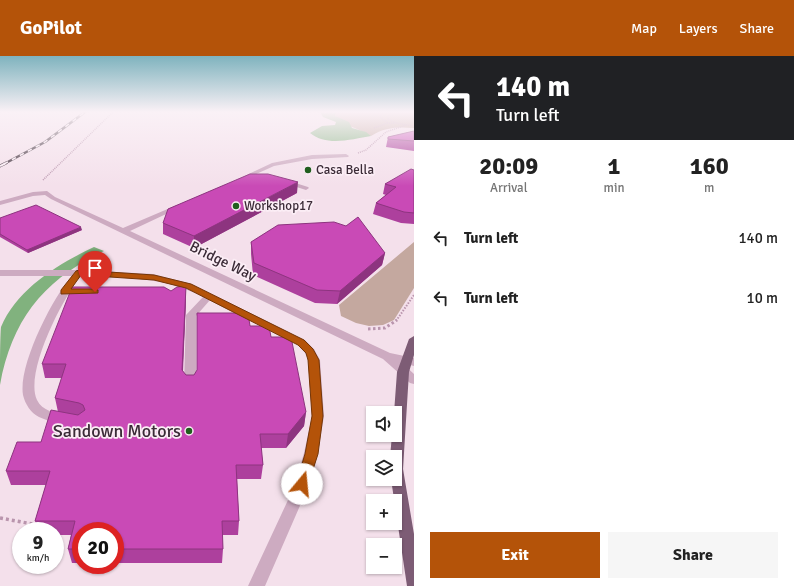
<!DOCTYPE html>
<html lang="en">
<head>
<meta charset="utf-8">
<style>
	body { margin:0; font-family:Signika,sans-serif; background:#f6f6f6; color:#222; height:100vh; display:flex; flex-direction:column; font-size:15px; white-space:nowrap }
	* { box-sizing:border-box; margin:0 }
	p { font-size:13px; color:#767676 }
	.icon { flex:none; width:22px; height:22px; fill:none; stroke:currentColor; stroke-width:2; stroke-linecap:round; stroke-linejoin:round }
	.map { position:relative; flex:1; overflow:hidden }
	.details { display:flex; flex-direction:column; background:#fff; width:380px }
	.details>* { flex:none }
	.guide { background:#202124; color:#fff; overflow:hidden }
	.controls { position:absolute; left:366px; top:350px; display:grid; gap:8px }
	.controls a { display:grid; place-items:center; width:36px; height:36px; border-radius:0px; background:#fff; box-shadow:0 1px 3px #0004; font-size:20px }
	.speed { position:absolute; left:12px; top:466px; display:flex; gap:8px; font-size:20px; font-weight:700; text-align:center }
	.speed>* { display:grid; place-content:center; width:52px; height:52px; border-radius:50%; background:#fff; box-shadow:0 1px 3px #0004; line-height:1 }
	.speed small { font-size:10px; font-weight:400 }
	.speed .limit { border:6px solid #d22; background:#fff; color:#111 }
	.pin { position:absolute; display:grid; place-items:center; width:34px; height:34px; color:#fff; margin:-41px -17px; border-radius:50% 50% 50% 0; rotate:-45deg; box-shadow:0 0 4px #0007 }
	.pin .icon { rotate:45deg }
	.me { position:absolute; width:44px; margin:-22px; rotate:17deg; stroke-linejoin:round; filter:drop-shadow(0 0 3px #0008) }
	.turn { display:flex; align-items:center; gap:14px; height:84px; padding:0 16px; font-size:18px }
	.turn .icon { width:52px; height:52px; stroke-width:2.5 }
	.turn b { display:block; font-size:28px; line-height:34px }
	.eta { display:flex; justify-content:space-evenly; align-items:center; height:68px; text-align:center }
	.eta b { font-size:24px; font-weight:700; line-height:28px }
	.action { display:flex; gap:8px; margin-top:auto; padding:8px 16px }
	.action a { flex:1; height:46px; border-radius:0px; background:#b45309; color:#fff; font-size:16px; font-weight:700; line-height:46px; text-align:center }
	.action a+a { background:#f6f6f6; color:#222 }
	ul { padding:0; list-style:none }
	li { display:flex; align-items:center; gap:12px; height:60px; padding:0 16px }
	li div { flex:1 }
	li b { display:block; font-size:15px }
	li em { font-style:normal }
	header { display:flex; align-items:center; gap:24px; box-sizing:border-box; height:56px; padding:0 20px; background:#b45309; color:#fff }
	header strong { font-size:19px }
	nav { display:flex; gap:22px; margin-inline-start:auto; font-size:14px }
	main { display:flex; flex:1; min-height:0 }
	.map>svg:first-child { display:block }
	.green { fill:#c4a89f }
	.water { fill:#81b27e }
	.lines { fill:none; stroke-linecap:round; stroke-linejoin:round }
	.path-far3 { stroke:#b995ad; stroke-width:1.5; stroke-dasharray:1 1; stroke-linecap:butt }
	.path-far2 { stroke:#b995ad; stroke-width:2; stroke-dasharray:1.5 1.5; stroke-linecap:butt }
	.path-far1 { stroke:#b995ad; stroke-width:3; stroke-dasharray:2.5 2.5; stroke-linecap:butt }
	.path { stroke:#b995ad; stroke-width:3.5; stroke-dasharray:3 3; stroke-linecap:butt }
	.minor { fill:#cdabc1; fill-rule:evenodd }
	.major { fill:#7d5c75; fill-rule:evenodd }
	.rail-far1-casing { stroke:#3b2b37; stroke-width:2.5 }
	.rail-casing { stroke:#3b2b37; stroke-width:3 }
	.rail-far1 { stroke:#fbedf5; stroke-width:1.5; stroke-dasharray:4.5; stroke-linecap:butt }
	.rail { stroke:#fbedf5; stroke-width:2; stroke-dasharray:6; stroke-linecap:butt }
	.wall { fill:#ad409d }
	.shaded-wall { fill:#8d347f }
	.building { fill:#c94ab6; stroke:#8d347f }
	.route { fill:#b45309; stroke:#753606 }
	.poi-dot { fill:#205e1e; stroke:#fbedf5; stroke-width:1.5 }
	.labels { text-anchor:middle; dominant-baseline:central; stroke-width:3.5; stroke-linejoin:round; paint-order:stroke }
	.far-poi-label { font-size:13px; fill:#3b2b37; stroke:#fbedf5; text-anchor:start }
	.street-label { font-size:15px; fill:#3b2b37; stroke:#fbedf5 }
	.near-poi-label { font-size:18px; fill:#3b2b37; stroke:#fbedf5; text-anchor:end }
</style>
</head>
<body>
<header>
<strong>GoPilot</strong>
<nav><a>Map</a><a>Layers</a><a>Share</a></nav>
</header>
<main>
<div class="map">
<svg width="414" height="530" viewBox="0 0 414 530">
	<rect width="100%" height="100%" fill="#f4e0eb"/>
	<path class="green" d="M 336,56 L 414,56 L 414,72 C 398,71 385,71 371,80 C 362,73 338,69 334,57 Z
		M 414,186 L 414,232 L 394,264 L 383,269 L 369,270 L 356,267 L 341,260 L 339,249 Z"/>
	<path class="water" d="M 320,56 L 336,56 L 335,60 L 349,66 L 352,72 L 366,76 L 371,80 C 352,83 327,91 310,77 L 322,70 L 335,69 L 336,66 L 323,61 Z
		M 94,191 L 104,195 C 44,224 12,263 0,329 C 0,317 0,280 1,271 C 17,233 58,208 94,191 Z"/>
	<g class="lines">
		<path class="path-far3" d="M 383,56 L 380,61 L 388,67
			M 401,56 L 388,60 L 388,63 L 396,67 L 414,70
			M 374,72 L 388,67 L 394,67
			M 358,97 L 366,94 L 386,76 L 406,69
			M 43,124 L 113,56"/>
		<path class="path-far2" d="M 396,265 L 414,239"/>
		<path class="path-far1" d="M 368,273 L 385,272 L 397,264"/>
		<path class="path" d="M 0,462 L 38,469"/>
		<path class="minor" d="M 346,98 L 349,100 L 348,101 L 312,103 L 274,110 L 241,125 L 236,124 L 272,107 L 312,99 Z
			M 286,124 L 308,131 L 309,132 L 306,134 L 284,127 L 283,126 Z
			M 47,135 L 55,141 L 123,172 L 177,149 L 181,149 L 181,151 L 130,175 L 390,297 L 414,302 L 414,310 L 402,307 L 414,318 L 414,328 L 410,327 L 383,303 L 51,143 L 45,139 L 33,140 L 0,149 L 0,145 L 33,136 Z
			M 0,214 L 79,214 L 153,218 L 192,228 L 305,284 L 314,293 L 320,304 L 324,360 L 318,397 L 309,429 L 265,530 L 248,530 L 295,429 L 304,397 L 312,360 L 308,304 L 305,297 L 297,288 L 210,244 L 196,260 L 196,328 L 194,331 L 186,331 L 184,328 L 186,259 L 203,241 C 163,220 125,222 81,220 C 63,241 24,317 37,344 C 42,355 56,357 65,360 L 67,363 L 65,366 C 57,369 47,364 39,361 C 31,357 25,348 23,339 C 18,310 52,242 72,220 L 0,220 Z"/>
		<path class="major" d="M 414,280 L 414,299 L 409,316 L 403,413 L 414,478 L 414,530 L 407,530 L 391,423 L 395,423 L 395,401 L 390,401 L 392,379 L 395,379 L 394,357 L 397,316 L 409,283 Z"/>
		<defs>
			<path id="rail-far1" d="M 4,108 L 45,86 L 85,56"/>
			<path id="rail" d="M 0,110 L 6,107"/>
		</defs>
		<use href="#rail-far1" class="rail-far1-casing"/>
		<use href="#rail" class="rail-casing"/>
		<use href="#rail-far1" class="rail-far1"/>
		<use href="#rail" class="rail"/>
	</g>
	<path class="wall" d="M 414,75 L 414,95 L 386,91 L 388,81 Z
		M 414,114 L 414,168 L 401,167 L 373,158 L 376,147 L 386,139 L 383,138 L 385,128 Z
		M 297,137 L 194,192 L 163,178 L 163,167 Z
		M 0,162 L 82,174 L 28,197 L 0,181 Z
		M 251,186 L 385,197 L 382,209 L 337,248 L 315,247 L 253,219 L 251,198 Z
		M 186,243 L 183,316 L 186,319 L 194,319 L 250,270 L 271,281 L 306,356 L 304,370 L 286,392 L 261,392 L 263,409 L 261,423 L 237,423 L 239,465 L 238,479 L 222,479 L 223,493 L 222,507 L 115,507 L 115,475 L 81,475 L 81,507 L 72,507 L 68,493 L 71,479 L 55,479 L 55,475 L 39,475 L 35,465 L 46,429 L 11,429 L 6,415 L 41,386 L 58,356 L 55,342 L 62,322 L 45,322 L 42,308 Z"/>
	<path class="shaded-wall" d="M 298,126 L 297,137 L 194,192 L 194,180 Z
		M 81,171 L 82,174 L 28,197 L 27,194 Z
		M 385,197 L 382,209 L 337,248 L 340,235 Z
		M 186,230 L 186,243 L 182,328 L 182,314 Z
		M 306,356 L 304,370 L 286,392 L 288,378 Z"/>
	<path class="building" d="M 414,75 L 414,85 L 388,83 L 388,81 Z
		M 411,113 L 414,114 L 414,157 L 404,156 L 376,147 L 396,131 L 385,128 Z
		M 250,118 L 268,118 L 298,126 L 194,180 L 163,167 L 168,153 Z
		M 36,149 L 81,171 L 27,194 L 0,178 L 0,162 Z
		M 358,161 L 385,197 L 340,235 L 317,234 L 254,207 L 251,186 L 278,169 L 334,166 L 346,170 Z
		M 186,230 L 182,314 L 186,319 L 194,319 L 197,314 L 197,257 L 248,257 L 250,270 L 269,270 L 271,281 L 291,281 L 306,356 L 288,378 L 260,378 L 263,409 L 236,409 L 239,465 L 222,465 L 223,493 L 115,493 L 115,475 L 81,475 L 81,493 L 68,493 L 75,465 L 35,465 L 50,415 L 6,415 L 17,386 L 41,386 L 51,354 L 78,359 L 85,354 L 83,349 L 79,347 L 55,342 L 66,308 L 42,308 L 72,231 L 164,231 L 171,235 L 177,231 Z"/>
	<linearGradient id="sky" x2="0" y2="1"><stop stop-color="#7fb3be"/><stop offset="0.43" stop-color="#faf1f6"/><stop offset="1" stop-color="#faf1f6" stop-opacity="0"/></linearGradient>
	<rect width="414" height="130" fill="url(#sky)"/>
	<path class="route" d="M 79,214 L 154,219 L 191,228 L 304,284 L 313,293 L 319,304 L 323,360 L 318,398 L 307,432 L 302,434 L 297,432 L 296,428 L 305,398 L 312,360 L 308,304 L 306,297 L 298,289 L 186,232 L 154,224 L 81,219 L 71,233 L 95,233 L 98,234 L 98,237 L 61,238 L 61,234 L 76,215 Z"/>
	<g class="poi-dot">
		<circle cx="308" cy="114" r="4"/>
		<circle cx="236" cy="150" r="4"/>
		<circle cx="189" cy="375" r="4"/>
	</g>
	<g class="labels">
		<g class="far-poi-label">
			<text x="316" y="114">Casa Bella</text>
			<text x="244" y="150">Workshop17</text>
		</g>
		<g class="street-label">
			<text transform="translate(223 205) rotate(26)">Bridge Way</text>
		</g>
		<g class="near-poi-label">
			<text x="181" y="375">Sandown Motors</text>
		</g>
	</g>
</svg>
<div class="controls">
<a><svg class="icon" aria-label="sound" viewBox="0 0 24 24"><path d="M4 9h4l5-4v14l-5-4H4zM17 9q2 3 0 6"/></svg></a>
<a><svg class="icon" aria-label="layers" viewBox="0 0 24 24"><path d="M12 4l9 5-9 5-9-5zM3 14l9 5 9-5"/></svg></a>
<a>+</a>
<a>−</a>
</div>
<div class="speed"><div>9<small>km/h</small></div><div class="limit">20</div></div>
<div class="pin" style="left:95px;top:236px;background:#d93025"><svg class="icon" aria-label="arrive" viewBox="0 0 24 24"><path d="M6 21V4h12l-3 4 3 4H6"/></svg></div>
<svg class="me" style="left:302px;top:428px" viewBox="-20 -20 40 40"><circle r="19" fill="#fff"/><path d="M0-13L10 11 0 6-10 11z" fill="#b45309"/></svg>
</div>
<section class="details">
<div class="guide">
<div class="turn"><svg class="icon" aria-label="left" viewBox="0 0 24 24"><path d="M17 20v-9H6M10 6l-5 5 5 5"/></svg><div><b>140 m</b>Turn left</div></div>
</div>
<div class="eta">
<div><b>20:09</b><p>Arrival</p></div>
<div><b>1</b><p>min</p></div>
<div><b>160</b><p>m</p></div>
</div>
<ul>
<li><svg class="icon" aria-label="left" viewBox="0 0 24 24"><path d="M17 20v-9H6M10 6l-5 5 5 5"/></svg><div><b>Turn left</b></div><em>140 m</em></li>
<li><svg class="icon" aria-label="left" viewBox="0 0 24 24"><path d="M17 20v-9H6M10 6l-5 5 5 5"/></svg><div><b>Turn left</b></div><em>10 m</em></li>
</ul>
<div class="action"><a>Exit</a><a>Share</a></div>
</section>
</main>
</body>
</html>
